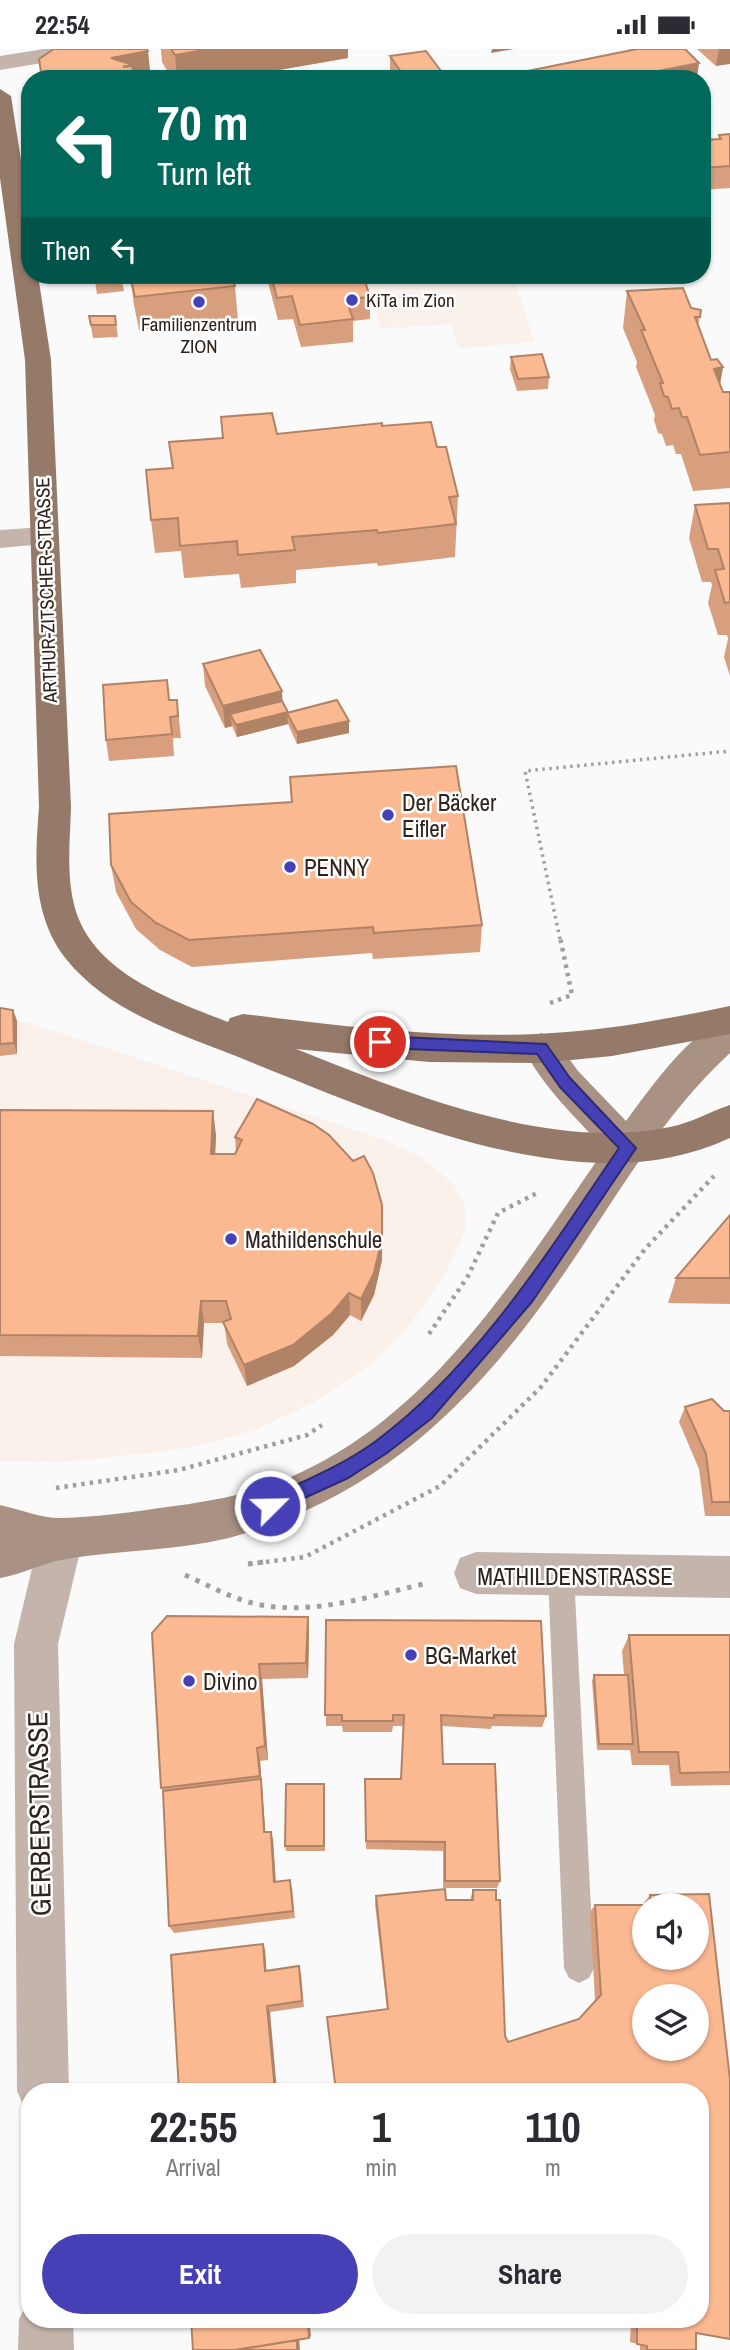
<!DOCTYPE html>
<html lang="en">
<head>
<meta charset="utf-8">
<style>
	body { margin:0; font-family:"Archivo Narrow",sans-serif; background:#f2f2f3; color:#2b2b33; height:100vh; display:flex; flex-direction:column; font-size:26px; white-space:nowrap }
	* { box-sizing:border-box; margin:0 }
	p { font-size:23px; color:#7c7c81 }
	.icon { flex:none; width:38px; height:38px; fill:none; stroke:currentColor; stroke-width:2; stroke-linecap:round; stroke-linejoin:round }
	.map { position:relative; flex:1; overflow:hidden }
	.drawer { position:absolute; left:21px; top:2034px; width:688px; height:245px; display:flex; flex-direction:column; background:#fff; border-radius:28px; box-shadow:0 2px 5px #0004 }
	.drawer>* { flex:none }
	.hud { position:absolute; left:21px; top:21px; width:690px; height:214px; border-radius:28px; box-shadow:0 2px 5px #0004; background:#00695c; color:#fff; overflow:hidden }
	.tools { position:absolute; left:632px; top:1844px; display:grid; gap:14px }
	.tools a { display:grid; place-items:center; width:77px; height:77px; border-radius:50%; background:#fff; box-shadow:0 2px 5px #0004; font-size:35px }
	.pin { position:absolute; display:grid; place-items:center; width:60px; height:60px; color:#fff; margin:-30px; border:4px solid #fff; border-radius:50%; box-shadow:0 2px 7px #0007 }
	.me { position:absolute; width:77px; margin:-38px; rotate:67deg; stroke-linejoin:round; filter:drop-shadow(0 0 5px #0008) }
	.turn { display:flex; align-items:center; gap:24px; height:147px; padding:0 21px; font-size:32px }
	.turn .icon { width:91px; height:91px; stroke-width:2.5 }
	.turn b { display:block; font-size:49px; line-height:60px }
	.then { display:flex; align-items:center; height:66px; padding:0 21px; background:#0003; gap:14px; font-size:26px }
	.eta { display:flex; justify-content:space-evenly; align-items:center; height:119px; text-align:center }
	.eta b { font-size:42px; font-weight:800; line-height:49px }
	.cta { display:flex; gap:14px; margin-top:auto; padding:14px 21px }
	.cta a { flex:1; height:80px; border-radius:42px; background:#4540b6; color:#fff; font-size:28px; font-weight:800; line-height:80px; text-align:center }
	.cta a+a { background:#f2f2f3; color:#2b2b33 }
	.status { display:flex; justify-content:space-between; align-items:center; height:49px; padding:0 35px; background:#fff; direction:ltr }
	.status svg { height:19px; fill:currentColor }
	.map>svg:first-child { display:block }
	.built { fill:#faf1eb }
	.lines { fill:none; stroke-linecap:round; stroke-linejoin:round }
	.path-far2 { stroke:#a39e9a; stroke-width:3.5; stroke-dasharray:2.5 4.5; stroke-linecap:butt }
	.path-far1 { stroke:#a39e9a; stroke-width:4.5; stroke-dasharray:3.5 5; stroke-linecap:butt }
	.path { stroke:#a39e9a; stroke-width:5; stroke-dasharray:4.5 7; stroke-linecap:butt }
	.service { fill:#c4b4ab; fill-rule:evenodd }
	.minor { fill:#c4b4ab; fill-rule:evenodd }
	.secondary { fill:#a99284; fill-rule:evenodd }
	.primary { fill:#957969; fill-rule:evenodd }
	.wall { fill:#d89f7e; fill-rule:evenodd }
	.shaded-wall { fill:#b08266 }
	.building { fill:#fbb992; stroke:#b08266; stroke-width:2; fill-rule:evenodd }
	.route { fill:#4540b6; stroke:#2d2a76; stroke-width:2 }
	.poi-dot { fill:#4540b6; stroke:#fff; stroke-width:2.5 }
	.labels { text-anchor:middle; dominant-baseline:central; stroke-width:5; stroke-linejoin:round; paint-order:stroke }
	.far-poi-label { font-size:19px; fill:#30231b; stroke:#fff; text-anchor:start }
	.far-street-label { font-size:19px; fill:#30231b; stroke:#fff }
	.poi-label { font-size:23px; fill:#30231b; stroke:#fff; text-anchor:start }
	.street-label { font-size:23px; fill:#30231b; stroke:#fff }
	.near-street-label { font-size:28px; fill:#30231b; stroke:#fff }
</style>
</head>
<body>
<div class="status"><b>22:54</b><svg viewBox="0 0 49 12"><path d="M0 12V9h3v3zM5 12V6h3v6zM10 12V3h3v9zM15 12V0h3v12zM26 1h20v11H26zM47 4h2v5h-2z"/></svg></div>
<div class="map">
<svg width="730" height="2301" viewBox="0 0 730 2301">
	<rect width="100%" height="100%" fill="#fafafa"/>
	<path class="built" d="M 364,226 L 514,226 L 534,293 L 459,299 L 451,275 L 381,280 Z
		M 0,970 L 27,973 L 382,1090 L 419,1107 L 453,1134 L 465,1157 L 465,1183 L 442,1231 L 405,1282 L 368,1318 L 317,1352 L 255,1381 L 194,1398 L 141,1405 L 76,1412 L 0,1413 Z"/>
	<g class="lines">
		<path class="path-far2" d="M 560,890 L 525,722 L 730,702"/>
		<path class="path-far1" d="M 550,954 L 572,946 L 560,888
			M 429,1285 L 468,1227 L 498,1164 L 539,1143
			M 56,1439 L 179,1421 L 307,1386 L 322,1376
			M 249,1515 L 305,1508 L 440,1437 L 541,1338 L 645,1200 L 714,1127"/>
		<path class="path" d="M 248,1515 L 263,1513
			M 185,1526 C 210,1537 234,1551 261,1556 C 317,1566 374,1546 428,1534"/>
		<path class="service" d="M 561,1512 L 570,1516 L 574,1525 L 594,1919 L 589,1929 L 579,1934 L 569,1929 L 564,1919 L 548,1525 L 552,1516 Z"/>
		<path class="minor" d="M 44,0 L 95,0 L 84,7 L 0,21 L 0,7 Z
			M 44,478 L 54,480 L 58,487 L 54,494 L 0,499 L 0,481 Z
			M 61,1469 L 76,1475 L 83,1490 L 58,1595 L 69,2042 L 30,2042 L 30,2062 L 25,2060 L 17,2042 L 14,1595 L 39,1490 L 46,1475 Z
			M 476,1503 L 730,1507 L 730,1549 L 476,1545 L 460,1539 L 454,1524 L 460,1509 Z
			M 30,2249 L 30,2270 L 73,2270 L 74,2301 L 18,2301 L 19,2270 Z"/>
		<path class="secondary" d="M 730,968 L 730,1004 C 658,1070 612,1157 556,1236 C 472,1356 374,1451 229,1489 C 175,1502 120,1501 66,1510 C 43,1514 23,1525 0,1529 L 0,1456 C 19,1460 43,1470 62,1469 C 97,1468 133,1463 167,1458 C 204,1453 241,1447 276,1434 C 428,1376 517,1226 605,1100 C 575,1068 543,1038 523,999 L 528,989 L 541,984 L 554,989 L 578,1022 L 626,1072 C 650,1040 691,980 730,968 Z"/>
		<path class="primary" d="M 0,40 L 11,47 L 30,169 L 30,226 L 38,226 L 51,311 L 71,758 C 70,791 66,827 75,859 C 93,924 172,951 228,973 L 230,969 L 243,965 C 350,978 459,992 567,983 C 622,979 676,968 730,957 L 730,985 L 612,1007 L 541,1014 L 429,1013 L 296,1000 C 407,1044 549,1103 670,1078 C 691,1074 709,1063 730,1056 L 730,1089 C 682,1111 633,1117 581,1113 C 467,1104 358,1056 253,1014 C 188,987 112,967 66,910 C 31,865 35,811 39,758 L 25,311 L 0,129 Z"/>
	</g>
	<path class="wall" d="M 161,0 L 348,0 L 348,9 L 227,30 L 172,30 L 162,13 Z
		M 697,0 L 730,0 L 716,17 Z
		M 390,7 L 447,30 L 390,30 Z
		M 730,85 L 730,139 L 702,141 L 702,91 L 718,90 L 719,86 Z
		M 94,226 L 121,226 L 124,242 L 97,245 Z
		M 130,226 L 235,237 L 238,271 L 139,281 L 134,256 Z
		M 266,226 L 363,226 L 370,248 L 370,270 L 353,272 L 353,293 L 301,298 L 293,270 L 278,271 Z
		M 597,226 L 622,226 L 598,228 Z
		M 627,242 L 691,259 L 701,261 L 698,277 L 711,311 L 723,318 L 720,336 L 723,343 L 730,343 L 730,439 L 693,442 L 681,405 L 676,405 L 673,396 L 666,397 L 662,385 L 658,384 L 654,371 L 655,366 L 636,318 L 637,313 L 623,279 Z
		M 89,267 L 115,267 L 118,288 L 93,289 Z
		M 511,308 L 549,328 L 548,340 L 517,342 L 510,320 Z
		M 221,368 L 277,385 L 382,377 L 437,398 L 458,447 L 455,508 L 378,517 L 377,514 L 296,521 L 296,534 L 241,539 L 239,525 L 184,529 L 181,502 L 155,504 L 151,471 L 172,419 L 169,393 L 223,389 Z
		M 730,454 L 730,627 L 724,608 L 728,590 L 727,586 L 718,586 L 708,554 L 712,536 L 711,533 L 702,533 L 689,489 L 695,456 Z
		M 203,615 L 282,652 L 288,663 L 349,684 L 297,695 L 288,675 L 237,688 L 232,677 L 225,679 L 205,637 Z
		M 170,651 L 177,651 L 181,689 L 173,689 L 174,707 L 109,712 L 106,691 Z
		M 290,728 L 482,876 L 480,903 L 373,910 L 372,904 L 192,918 L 160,901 L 136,880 L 116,843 L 111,816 L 291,753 Z
		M 0,959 L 13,961 L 17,972 L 17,1005 L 0,1007 Z
		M 257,1050 L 382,1189 L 382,1211 L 374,1246 L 361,1272 L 350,1266 L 333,1286 L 294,1317 L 247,1337 L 227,1295 L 224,1274 L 204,1274 L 202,1309 L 0,1307 L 0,1061 L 213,1062 L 216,1087 L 215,1105 L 235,1105 L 236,1103 L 235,1088 Z
		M 730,1166 L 730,1255 L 668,1254 L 676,1229 Z
		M 685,1358 L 730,1362 L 730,1467 L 705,1467 L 699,1420 L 679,1373 Z
		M 308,1568 L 309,1585 L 308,1629 L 262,1630 L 268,1711 L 260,1712 L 265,1783 L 271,1783 L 273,1791 L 276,1833 L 292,1838 L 295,1869 L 174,1884 L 169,1877 L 163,1742 L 161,1739 L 152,1584 Z
		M 326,1571 L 546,1667 L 542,1678 L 492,1677 L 491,1680 L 442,1677 L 443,1715 L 500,1832 L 497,1839 L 443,1839 L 443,1802 L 366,1800 L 365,1730 L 401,1730 L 403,1677 L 393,1677 L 392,1683 L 343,1683 L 342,1677 L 326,1677 Z
		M 629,1586 L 730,1586 L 730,1736 L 671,1737 L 669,1716 L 632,1716 L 630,1701 L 597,1701 L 592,1632 L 594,1626 L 624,1626 L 622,1602 Z
		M 325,1740 L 325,1802 L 286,1802 L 285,1797 Z
		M 445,1840 L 446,1851 L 470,1851 L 473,1841 L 496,1841 L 496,1851 L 500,1851 L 505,1987 L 508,1993 L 578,1970 L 595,1951 L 590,1863 L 595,1856 L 644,1856 L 644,1854 L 650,1846 L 709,1845 L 730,2031 L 730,2290 L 696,2284 L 696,2301 L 640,2301 L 640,2296 L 630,2293 L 631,2270 L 700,2270 L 700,2042 L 336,2042 L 327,1968 L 387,1960 L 375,1855 L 376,1847 ZM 644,1857 L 696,1857 L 696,1909 L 644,1909 ZM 644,1948 L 696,1948 L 696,2000 L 644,2000 Z
		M 263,1895 L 265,1901 L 266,1922 L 301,1923 L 304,1958 L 270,1963 L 179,2042 Z"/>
	<path class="shaded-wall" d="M 210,0 L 348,0 L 348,9 L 227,30 L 177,30 L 175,6 Z
		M 492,0 L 514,0 L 491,4 Z
		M 719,0 L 730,0 L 730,15 L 716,17 Z
		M 148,2 L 151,30 L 114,30 L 111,9 Z
		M 699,14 L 697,30 L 618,30 Z
		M 723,318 L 716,355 L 714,320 Z
		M 282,642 L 283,664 L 230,665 L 232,677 L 225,679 L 223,657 Z
		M 287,664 L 288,675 L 237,688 L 236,676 Z
		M 349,672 L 349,684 L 297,695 L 297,683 Z
		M 13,961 L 17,972 L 17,1005 L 14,994 Z
		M 213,1062 L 216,1087 L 214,1129 L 211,1105 Z
		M 382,1189 L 382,1211 L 374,1246 L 361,1272 L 361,1250 Z
		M 349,1244 L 350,1266 L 333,1286 L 294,1317 L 247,1337 L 244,1316 Z
		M 201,1252 L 204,1274 L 202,1309 L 198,1287 Z
		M 308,1568 L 309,1585 L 308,1629 L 306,1614 Z
		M 259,1615 L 262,1630 L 268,1711 L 265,1697 Z
		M 257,1699 L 260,1712 L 266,1791 L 264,1783 Z
		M 271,1783 L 273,1791 L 276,1841 L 274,1833 Z
		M 263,1895 L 265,1901 L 267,1928 L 265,1922 Z
		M 267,1957 L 270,1963 L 277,2042 L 275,2042 Z
		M 308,2270 L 309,2270 L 311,2287 L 309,2289 Z
		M 299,2288 L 300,2301 L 297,2301 L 297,2291 Z"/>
	<path class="building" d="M 54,0 L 147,0 L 148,2 L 111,9 L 130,15 L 123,18 L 132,17 L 135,30 L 42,30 L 39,10 Z
		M 171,0 L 210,0 L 175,6 Z
		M 637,0 L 685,0 L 699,14 L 618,30 L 523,30 L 518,24 Z
		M 426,2 L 447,30 L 406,30 L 390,7 Z
		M 730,85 L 730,117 L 702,119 L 702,91 L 721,90 L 719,86 Z
		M 130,226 L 232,226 L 235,237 L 135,248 Z
		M 271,226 L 363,226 L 370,248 L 346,250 L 353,270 L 300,276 L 292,247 L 277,249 Z
		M 683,239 L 691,259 L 701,261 L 700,268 L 695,268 L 711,311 L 717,310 L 723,318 L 714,320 L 723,343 L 730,343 L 730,403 L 700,406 L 687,368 L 682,368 L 679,359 L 672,360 L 668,348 L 664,347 L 660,334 L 663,334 L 641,281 L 645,281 L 627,242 Z
		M 89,267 L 115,267 L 116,276 L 91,276 Z
		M 542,305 L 549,328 L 518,330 L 511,308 Z
		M 272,364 L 277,385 L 382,374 L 382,377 L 431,373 L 437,398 L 446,398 L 458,447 L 449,448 L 456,475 L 378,484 L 377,481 L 292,488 L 295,501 L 238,506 L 237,492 L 180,497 L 178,469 L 151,471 L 146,421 L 173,419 L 169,393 L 223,389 L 221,368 Z
		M 730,454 L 730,553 L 725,554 L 715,521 L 724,520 L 718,500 L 708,500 L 695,456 Z
		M 260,601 L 282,642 L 223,657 L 203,615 Z
		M 167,631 L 169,651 L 177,651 L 178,667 L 170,668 L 172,685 L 106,691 L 103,636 Z
		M 337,651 L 349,672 L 297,683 L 287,664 Z
		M 282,652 L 288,663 L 236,676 L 230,665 Z
		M 456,717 L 482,876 L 374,884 L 373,878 L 189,891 L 156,874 L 131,853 L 111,816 L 109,765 L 292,753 L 290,728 Z
		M 0,959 L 13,961 L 14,994 L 0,995 Z
		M 257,1050 L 313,1075 L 329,1086 L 353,1112 L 364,1107 L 373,1124 L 382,1156 L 382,1189 L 374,1224 L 361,1250 L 349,1244 L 332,1264 L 293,1296 L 244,1316 L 223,1273 L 231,1270 L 226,1252 L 201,1252 L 198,1287 L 0,1286 L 0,1061 L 213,1062 L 211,1105 L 235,1105 L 242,1091 L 235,1088 Z
		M 730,1166 L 730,1229 L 676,1229 Z
		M 712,1350 L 724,1362 L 730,1362 L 730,1453 L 712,1453 L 706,1405 L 685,1358 Z
		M 167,1567 L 308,1568 L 306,1614 L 259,1615 L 265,1697 L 257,1699 L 260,1727 L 161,1739 L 152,1584 Z
		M 326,1571 L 541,1572 L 546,1667 L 494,1666 L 494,1669 L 441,1666 L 443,1715 L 495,1715 L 500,1832 L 445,1832 L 445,1793 L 366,1792 L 365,1730 L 401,1730 L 404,1666 L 393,1666 L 393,1672 L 342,1672 L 342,1666 L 325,1666 Z
		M 629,1586 L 730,1586 L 730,1723 L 680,1724 L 678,1703 L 639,1703 Z
		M 594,1626 L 628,1626 L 633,1695 L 599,1695 Z
		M 261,1730 L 264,1783 L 271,1783 L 274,1833 L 290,1831 L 293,1862 L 169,1877 L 163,1742 Z
		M 286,1735 L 324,1735 L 324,1797 L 285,1797 Z
		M 445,1840 L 446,1851 L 473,1851 L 473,1841 L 496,1841 L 496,1851 L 500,1851 L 505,1987 L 508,1993 L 579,1970 L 601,1946 L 595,1856 L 651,1856 L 650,1846 L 709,1845 L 730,2031 L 730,2290 L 696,2284 L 696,2301 L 647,2301 L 647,2297 L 637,2295 L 637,2270 L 700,2270 L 700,2042 L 336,2042 L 327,1968 L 388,1960 L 376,1847 ZM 644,1857 L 696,1857 L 696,1909 L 644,1909 ZM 644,1948 L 696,1948 L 696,2000 L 644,2000 Z
		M 263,1895 L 265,1922 L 299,1917 L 302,1952 L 267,1957 L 275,2042 L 179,2042 L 171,1906 Z
		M 191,2270 L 308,2270 L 309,2289 L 235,2301 L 193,2301 Z
		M 553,2270 L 583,2270 L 582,2274 Z
		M 297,2291 L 297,2301 L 238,2301 Z"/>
	<path class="route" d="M 380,987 L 546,995 L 570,1029 L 636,1099 L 532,1253 L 432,1369 L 387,1404 L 348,1429 L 270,1465 L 263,1463 L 261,1457 L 263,1451 C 302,1433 342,1417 376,1392 C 478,1316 548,1203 619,1099 L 560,1038 L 537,1005 L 380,999 L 373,993 Z"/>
	<g class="poi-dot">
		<circle cx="352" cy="251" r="7"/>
		<circle cx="199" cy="253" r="7"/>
		<circle cx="388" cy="766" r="7"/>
		<circle cx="290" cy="818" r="7"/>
		<circle cx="231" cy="1190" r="7"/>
		<circle cx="411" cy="1606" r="7"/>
		<circle cx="189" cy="1632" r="7"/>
	</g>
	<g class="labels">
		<g class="far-poi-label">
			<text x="366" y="251">KiTa im Zion</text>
			<text x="199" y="275" text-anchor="middle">Familienzentrum<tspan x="199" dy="22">ZION</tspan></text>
		</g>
		<g class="far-street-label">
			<text transform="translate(46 541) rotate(-92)">ARTHUR-ZITSCHER-STRASSE</text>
		</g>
		<g class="poi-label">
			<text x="402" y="753">Der Bäcker<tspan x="402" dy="26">Eifler</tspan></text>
			<text x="304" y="818">PENNY</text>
			<text x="245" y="1190">Mathildenschule</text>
			<text x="425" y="1606">BG-Market</text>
			<text x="203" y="1632">Divino</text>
		</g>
		<g class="street-label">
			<text x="575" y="1527">MATHILDENSTRASSE</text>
		</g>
		<g class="near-street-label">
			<text transform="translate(39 1765) rotate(-91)">GERBERSTRASSE</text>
		</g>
	</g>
</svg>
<div class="tools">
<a><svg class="icon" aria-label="sound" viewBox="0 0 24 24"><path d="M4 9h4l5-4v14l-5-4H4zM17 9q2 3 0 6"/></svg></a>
<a><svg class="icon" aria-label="layers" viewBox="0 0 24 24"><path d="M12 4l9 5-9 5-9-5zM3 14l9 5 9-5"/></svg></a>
</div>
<div class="pin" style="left:380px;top:993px;background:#d93025"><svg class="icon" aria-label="arrive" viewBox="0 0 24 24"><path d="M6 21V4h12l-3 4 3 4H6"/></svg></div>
<svg class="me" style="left:270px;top:1457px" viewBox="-20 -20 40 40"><circle r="17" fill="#4540b6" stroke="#fff" stroke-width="3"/><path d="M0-11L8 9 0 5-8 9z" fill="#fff"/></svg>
<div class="hud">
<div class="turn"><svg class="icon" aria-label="left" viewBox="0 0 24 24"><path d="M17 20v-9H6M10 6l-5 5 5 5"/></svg><div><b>70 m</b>Turn left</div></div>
<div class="then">Then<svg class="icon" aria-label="left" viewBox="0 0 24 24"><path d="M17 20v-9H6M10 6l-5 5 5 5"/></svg></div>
</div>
<section class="drawer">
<div class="eta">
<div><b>22:55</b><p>Arrival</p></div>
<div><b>1</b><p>min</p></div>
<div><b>110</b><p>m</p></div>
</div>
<div class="cta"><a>Exit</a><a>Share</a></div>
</section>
</div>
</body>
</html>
